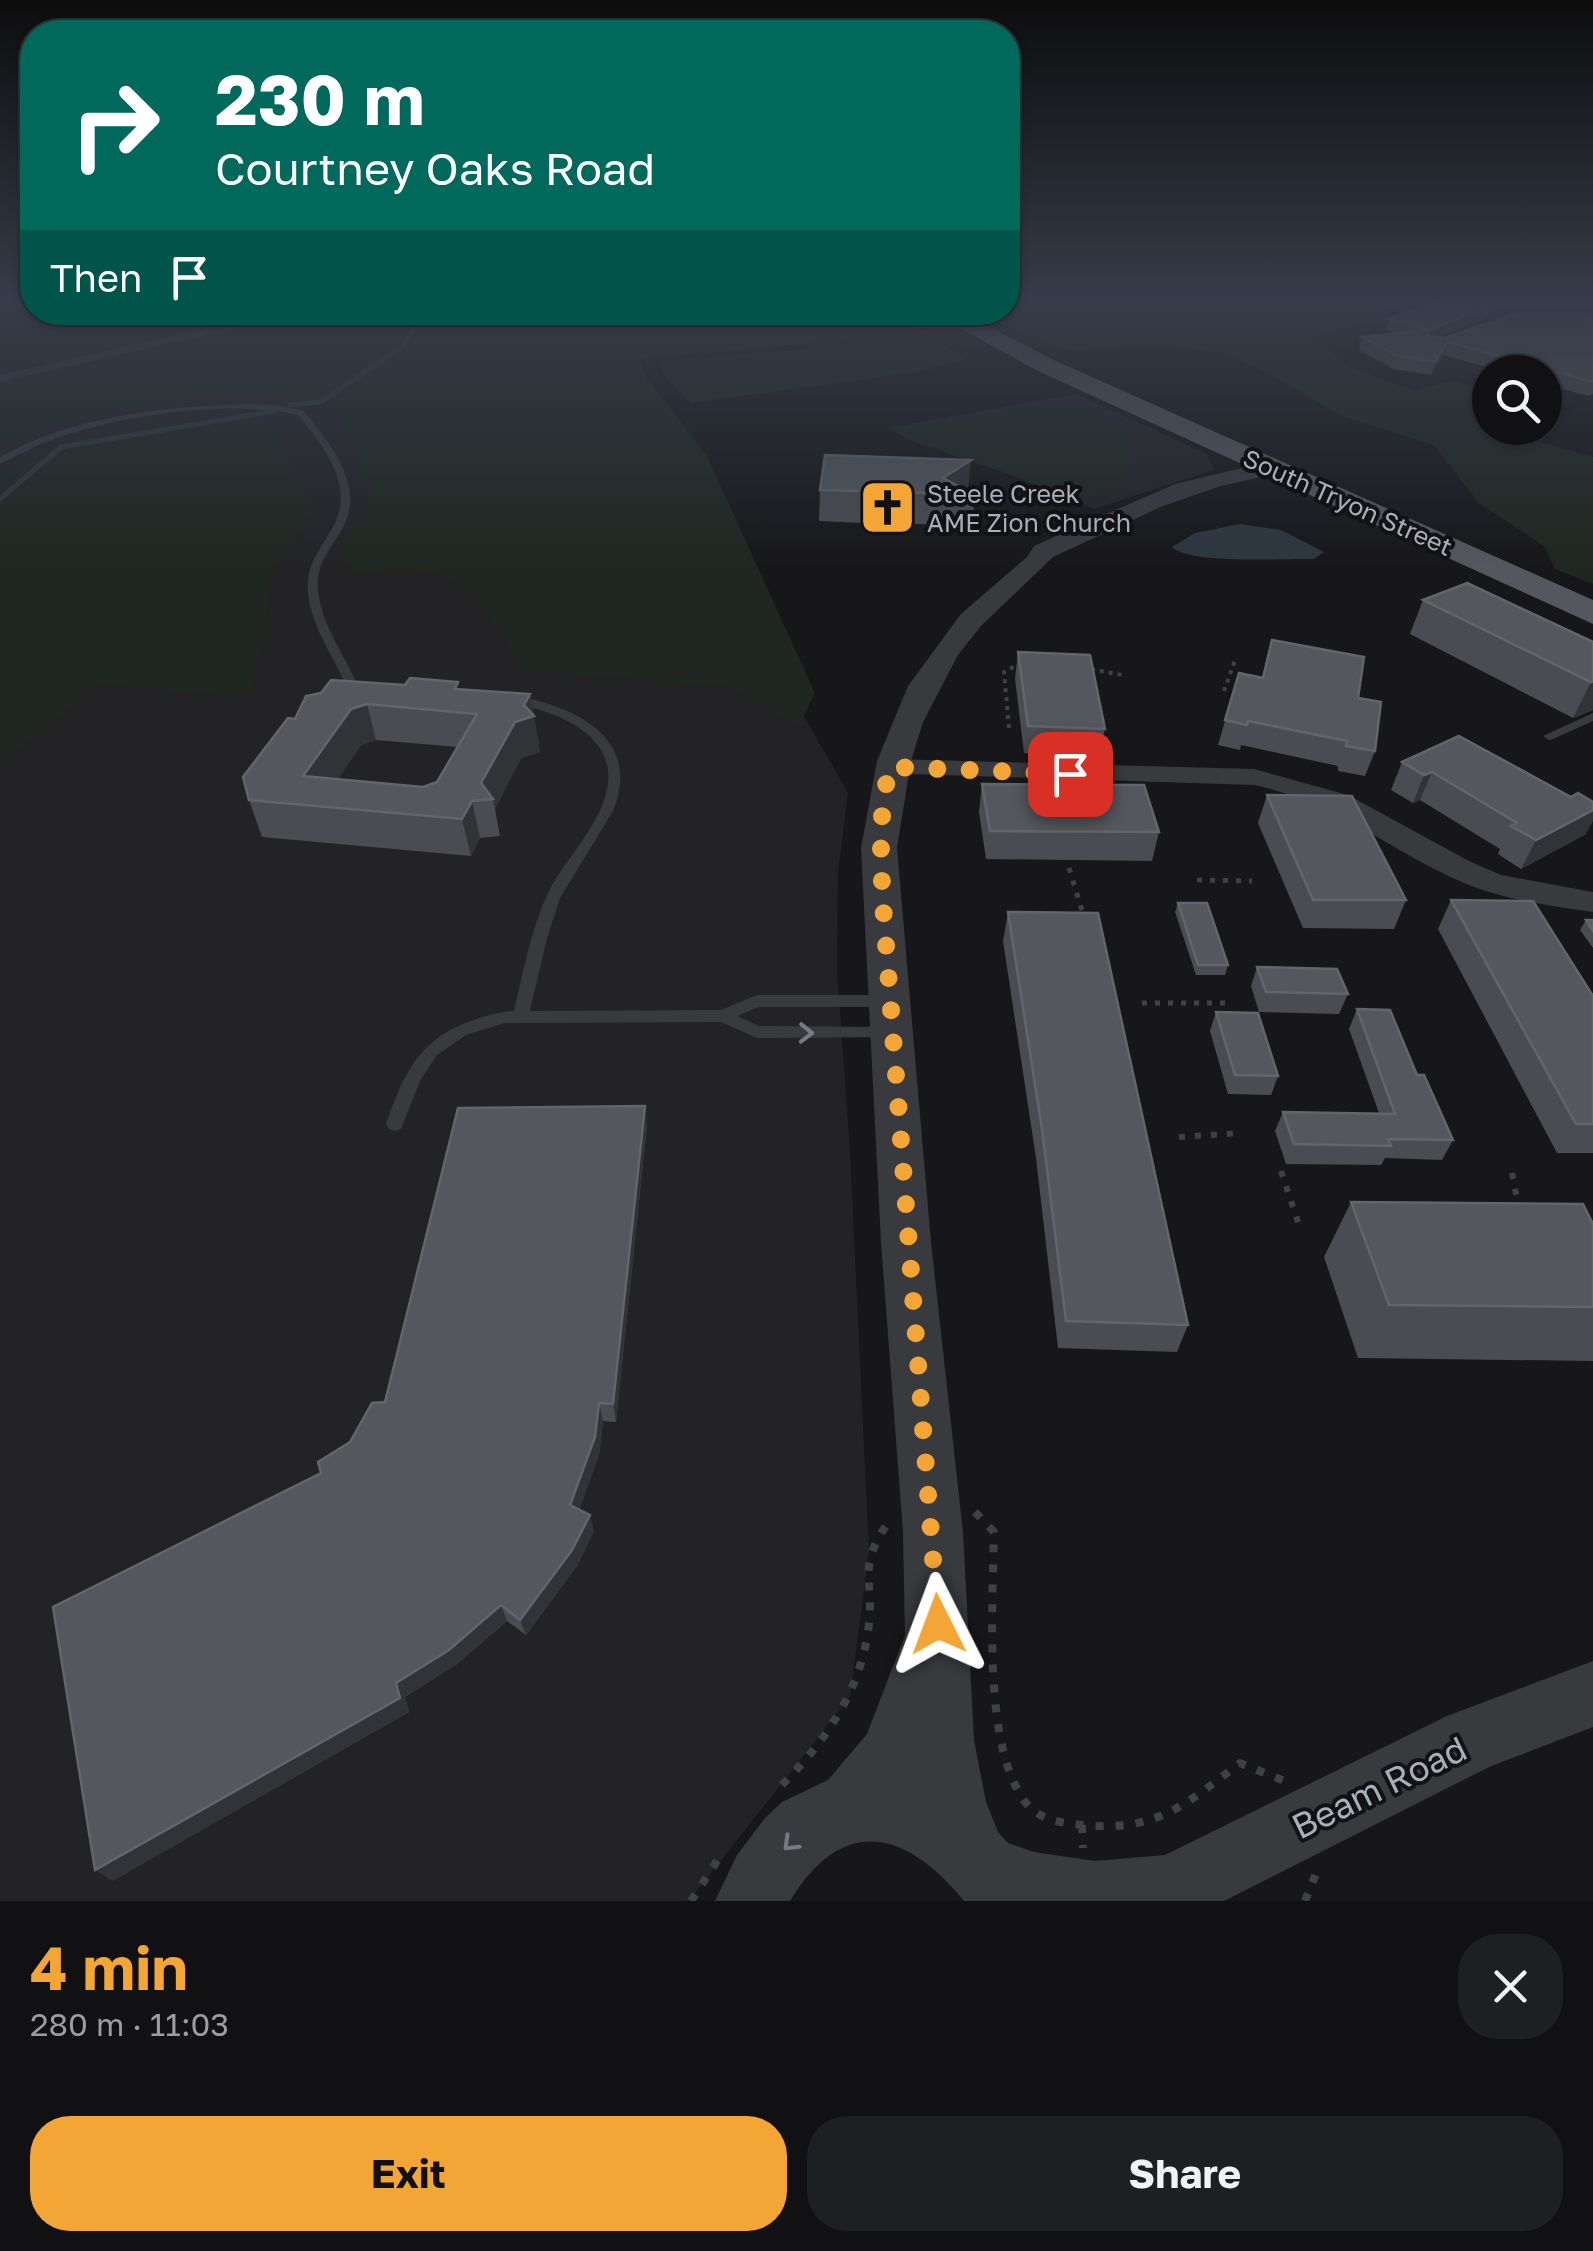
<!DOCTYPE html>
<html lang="en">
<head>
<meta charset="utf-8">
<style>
	body { margin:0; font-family:"Golos Text",sans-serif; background:#1e1f21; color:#f1f3f6; height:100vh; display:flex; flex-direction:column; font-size:38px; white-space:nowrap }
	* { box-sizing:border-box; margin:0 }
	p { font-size:32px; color:#9c9da0 }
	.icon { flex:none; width:55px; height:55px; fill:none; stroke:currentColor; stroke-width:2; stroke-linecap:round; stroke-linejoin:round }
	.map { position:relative; height:1901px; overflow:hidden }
	.side { display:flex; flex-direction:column; background:#111113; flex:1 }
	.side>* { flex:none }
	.top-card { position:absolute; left:20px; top:20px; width:1000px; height:305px; border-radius:40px; box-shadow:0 2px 8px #0004,0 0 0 2px #303133; background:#00695c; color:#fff; overflow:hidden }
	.fabs { position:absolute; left:1472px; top:355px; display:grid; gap:20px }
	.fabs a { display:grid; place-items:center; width:90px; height:90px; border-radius:50%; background:#111113; box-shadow:0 2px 8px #0004,0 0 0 2px #303133; font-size:50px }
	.pin { position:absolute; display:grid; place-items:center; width:85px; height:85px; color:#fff; margin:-42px; border-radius:20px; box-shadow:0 5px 15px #0006 }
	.me { position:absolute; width:110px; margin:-55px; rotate:357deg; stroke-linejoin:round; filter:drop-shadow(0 0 8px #0008) }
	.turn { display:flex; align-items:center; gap:35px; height:210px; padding:0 30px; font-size:45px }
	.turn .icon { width:130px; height:130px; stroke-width:2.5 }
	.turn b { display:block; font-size:70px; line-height:85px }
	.then { display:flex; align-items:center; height:95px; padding:0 30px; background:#0003; gap:20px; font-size:38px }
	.round { display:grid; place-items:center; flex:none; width:105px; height:105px; border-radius:40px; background:#1e1f21 }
	.overview { display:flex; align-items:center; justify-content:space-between; height:170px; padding:0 30px }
	h1 { font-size:60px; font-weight:700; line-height:75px; color:#f3a536 }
	.action { display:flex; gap:20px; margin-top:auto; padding:20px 30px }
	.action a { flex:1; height:115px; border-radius:40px; background:#f3a536; color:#111; font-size:40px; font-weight:700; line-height:115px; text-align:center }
	.action a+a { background:#1e1f21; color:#f1f3f6 }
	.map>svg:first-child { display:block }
	.built { fill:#232326 }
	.green { fill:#1f2720 }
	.water { fill:#2d373e }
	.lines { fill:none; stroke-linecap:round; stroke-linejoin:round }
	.stream { stroke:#2d373e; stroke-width:5 }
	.path-far4 { stroke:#3e4145; stroke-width:2.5; stroke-dasharray:2.5 4; stroke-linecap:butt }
	.path-far3 { stroke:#3e4145; stroke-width:4; stroke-dasharray:4 5; stroke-linecap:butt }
	.path-far2 { stroke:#3e4145; stroke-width:5; stroke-dasharray:5 8; stroke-linecap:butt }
	.path-far1 { stroke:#3e4145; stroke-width:6; stroke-dasharray:6 10; stroke-linecap:butt }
	.path { stroke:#3e4145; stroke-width:8; stroke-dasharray:8 12; stroke-linecap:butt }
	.service { fill:#383a3e; fill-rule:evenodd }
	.minor { fill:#383a3e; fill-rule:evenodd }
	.tertiary { fill:#383a3e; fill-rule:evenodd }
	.primary { fill:#54575d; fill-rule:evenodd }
	.wall { fill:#4a4c51; fill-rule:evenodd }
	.shaded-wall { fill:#313336 }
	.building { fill:#54575c; stroke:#62656b; stroke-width:2.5; fill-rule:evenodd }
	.oneway { stroke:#767a82 }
	.route { stroke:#f3a536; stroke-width:18; stroke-dasharray:0 32.4 }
	.labels { text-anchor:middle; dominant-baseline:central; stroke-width:8; stroke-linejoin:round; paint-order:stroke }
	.far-poi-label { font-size:25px; fill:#a9afb9; stroke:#121214; text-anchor:start }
	.far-street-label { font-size:25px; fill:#a9afb9; stroke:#121214 }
	.near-street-label { font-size:35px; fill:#a9afb9; stroke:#121214 }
</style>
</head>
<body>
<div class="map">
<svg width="1593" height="1901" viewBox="0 0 1593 1901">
	<rect width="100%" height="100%" fill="#171719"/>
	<path class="built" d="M 298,313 L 579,313 L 582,329 L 848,793 L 838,872 L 837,970 L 850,1150 L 869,1551 L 850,1697 L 689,1901 L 0,1901 L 0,379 Z
		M 1076,394 L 1207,454 L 1214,470 L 1094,509 L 894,427 Z"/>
	<path class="green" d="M 0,302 L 32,302 L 32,312 L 296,313 L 0,378 Z
		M 1008,302 L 1405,302 L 1315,338 L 1349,367 L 1415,391 L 1449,381 L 1484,388 L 1481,407 L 1490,419 L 1490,428 L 1593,457 L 1593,584 L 1555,569 L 1544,546 L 1479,503 L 1434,445 L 1339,415 L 1271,374 L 1221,352 L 1156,345 L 1063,351 L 975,313 L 1008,312 Z
		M 887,312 L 924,333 L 639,359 L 647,378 L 707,456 L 815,693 L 799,726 L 724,686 L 525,671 C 474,588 453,556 351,575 L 340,555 L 373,495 L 344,421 C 324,412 301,397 280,393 C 224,383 51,418 0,443 L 0,382 L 305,313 Z
		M 933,339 L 967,359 L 909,373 L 691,403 L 666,378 L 658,361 Z
		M 1052,402 C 1084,404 1126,431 1135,461 L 1108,491 L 1079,498 L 906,439 L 888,427 L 961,419 Z
		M 242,414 L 268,424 L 315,508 L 269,578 L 265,625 L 248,698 L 100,684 L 0,765 L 0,477 C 73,427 157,425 242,414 Z"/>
	<path class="water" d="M 272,313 L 305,313 L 0,382 L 0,375 Z
		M 1240,524 L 1281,530 L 1324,552 L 1314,559 C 1285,558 1190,565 1172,547 L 1195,533 Z"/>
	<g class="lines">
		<path class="stream" d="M 289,405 L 321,402 L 404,345 L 423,312
			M 0,499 L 61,447 L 275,411"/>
		<path class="path-far4" d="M 0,308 L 32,305"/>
		<path class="path-far3" d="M 1091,669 L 1122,675
			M 1224,691 L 1235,660
			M 1009,728 L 1004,672 L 1020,663"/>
		<path class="path-far2" d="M 1069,868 L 1084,917
			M 1197,880 L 1252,881
			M 1142,1003 L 1225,1003"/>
		<path class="path-far1" d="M 1179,1137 L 1242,1133
			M 1281,1171 L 1299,1225
			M 1512,1173 L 1519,1209"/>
		<path class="path" d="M 975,1512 L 994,1532 C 993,1602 982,1747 1026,1803 C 1039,1820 1062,1823 1082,1825 C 1156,1832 1184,1806 1240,1763 L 1287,1782
			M 782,1785 C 825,1741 859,1694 868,1631 C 876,1579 854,1570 890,1520
			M 1082,1825 L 1083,1848
			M 691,1901 L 719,1858
			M 1305,1901 L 1317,1871"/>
		<path class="service" d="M 245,404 L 277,405 L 304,411 C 330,443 367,488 342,529 C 333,545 320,560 318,578 C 315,614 341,650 356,681 L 369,685 L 369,689 L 361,689 L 345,683 C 331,652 305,617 308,581 C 309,562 321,548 330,532 C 358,489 326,449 298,415 C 229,399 124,415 57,438 C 37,444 19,455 0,464 L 0,457 C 73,416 162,407 245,404 Z
			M 513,695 C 574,706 643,737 613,811 L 560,898 L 546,942 L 530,1011 L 721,1010 L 757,995 L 887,995 L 893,997 L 895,1001 L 893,1005 L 887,1007 L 759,1007 L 737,1016 L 759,1026 L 890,1027 L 896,1029 L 898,1033 L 896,1037 L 757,1038 L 721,1022 L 505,1023 L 466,1035 L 437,1055 L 420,1081 L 401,1129 L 395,1131 L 389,1129 L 386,1124 C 403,1076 417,1041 468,1022 C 482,1017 499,1011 514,1011 C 523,972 531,930 548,893 C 560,868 580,847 594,822 C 638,746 573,715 509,702 L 507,699 Z
			M 1593,713 L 1593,721 L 1553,739 L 1549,740 L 1543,736 Z"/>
		<path class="minor" d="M 1509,313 L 1593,313 L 1593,323 L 1511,323 L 1439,348 L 1425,345 Z
			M 891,759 L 1254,769 L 1348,795 L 1469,861 L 1501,875 L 1593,892 L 1593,912 C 1550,906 1505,900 1464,883 C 1386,850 1343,804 1254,785 L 881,773 L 877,767 L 881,761 Z"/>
		<path class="tertiary" d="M 1271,461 L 1283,468 L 1279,473 L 1221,486 L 1163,506 L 1053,557 L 981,626 L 958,655 L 923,722 L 911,761 L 897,848 L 931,1242 L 963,1532 L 974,1740 L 986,1802 L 998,1832 L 1008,1843 L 1034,1852 L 1095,1861 L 1165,1855 L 1447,1716 L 1593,1661 L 1593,1727 L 1489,1767 L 1224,1901 L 964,1901 C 906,1830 843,1814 790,1901 L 715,1901 L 737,1855 L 765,1818 L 782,1802 L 828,1780 L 867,1734 L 905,1635 L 903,1532 L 881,1242 L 861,848 L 877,761 L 908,686 L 961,614 L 1027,557 L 1034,546 L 1175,484 Z"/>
		<path class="primary" d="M 930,312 L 960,312 L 1056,361 L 1593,600 L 1593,624 L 1038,371 Z"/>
	</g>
	<path class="wall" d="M 1486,318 L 1436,337 L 1445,338 L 1593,323 L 1593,394 L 1588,396 L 1545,384 L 1545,372 L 1505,372 L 1443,355 L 1431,375 L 1394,369 L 1359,350 L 1362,337 L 1397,333 L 1386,330 L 1389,319 Z
		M 820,490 L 968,491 L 975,494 L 972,526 L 893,523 L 892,530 L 862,528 L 862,523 L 819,521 Z
		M 1423,600 L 1593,642 L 1593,710 L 1573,718 L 1410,634 Z
		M 1272,640 L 1358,698 L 1375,751 L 1365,776 L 1338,771 L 1338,766 L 1241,745 L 1240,750 L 1218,745 L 1239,673 L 1262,678 Z
		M 1018,652 L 1105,729 L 1099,756 L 1024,753 L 1015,679 Z
		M 460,689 L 530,694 L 540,752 L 521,758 L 495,809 L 500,836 L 480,838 L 471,856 L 262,837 L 249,800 L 295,719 L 321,693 ZM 376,740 L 457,747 L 437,782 L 423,787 L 338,779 L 361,745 Z
		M 1459,736 L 1586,834 L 1521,869 L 1498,854 L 1500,849 L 1420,800 L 1413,803 L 1391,790 L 1402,762 Z
		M 982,784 L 1159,832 L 1152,861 L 986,859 L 979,812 Z
		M 1267,795 L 1406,900 L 1394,929 L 1303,928 L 1258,823 Z
		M 1451,900 L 1593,996 L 1593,1153 L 1557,1153 L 1438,929 Z
		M 1178,903 L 1228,965 L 1225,975 L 1196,975 L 1175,912 Z
		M 1008,912 L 1188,1325 L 1177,1352 L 1058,1348 L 1036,1158 L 1003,941 Z
		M 1586,920 L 1593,920 L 1593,948 L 1580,930 Z
		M 1257,967 L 1348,994 L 1339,1014 L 1259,1012 L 1251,986 Z
		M 1357,1009 L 1417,1075 L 1453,1140 L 1442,1160 L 1385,1158 L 1381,1165 L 1286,1164 L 1275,1131 L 1283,1112 L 1379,1113 L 1349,1029 Z
		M 1216,1012 L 1278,1076 L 1271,1095 L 1228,1094 L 1210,1031 Z
		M 647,1125 L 616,1422 L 603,1421 L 599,1455 L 579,1510 L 594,1531 L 577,1566 L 526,1635 L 507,1621 L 457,1664 L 405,1697 L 409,1712 L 112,1881 L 321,1473 L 385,1402 Z
		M 1351,1202 L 1593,1224 L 1593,1361 L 1358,1358 L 1324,1257 Z"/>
	<path class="shaded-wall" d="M 1490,306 L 1486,318 L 1425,341 L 1429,330 Z
		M 1448,342 L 1443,355 L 1431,375 L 1435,362 Z
		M 971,460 L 968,491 L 943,478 Z
		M 1593,681 L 1593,710 L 1573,718 L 1591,682 Z
		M 530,694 L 540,752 L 521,758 L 495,809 L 493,799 L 481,783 Z
		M 367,704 L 376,740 L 361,745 L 320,806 L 303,776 L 351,709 Z
		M 1432,772 L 1420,800 L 1413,803 L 1424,775 Z
		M 472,801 L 480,838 L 471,856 L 462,819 Z
		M 1593,810 L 1593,821 L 1586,834 L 1521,869 L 1536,840 Z
		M 645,1106 L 647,1125 L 616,1422 L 613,1404 Z
		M 599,1403 L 603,1421 L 599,1455 L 575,1522 L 570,1505 Z
		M 590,1515 L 594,1531 L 577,1566 L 526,1635 L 520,1620 Z
		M 501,1605 L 507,1621 L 457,1664 L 405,1697 L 409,1712 L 112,1881 L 95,1870 L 396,1683 Z"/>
	<path class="building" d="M 1434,302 L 1474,302 L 1490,306 L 1429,330 L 1389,319 Z
		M 1516,314 L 1587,314 L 1593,323 L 1593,382 L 1448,342 L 1435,362 L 1398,356 L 1362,337 L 1427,330 L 1428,336 L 1445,338 Z
		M 825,455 L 971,460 L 943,478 L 975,494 L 894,492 L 894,498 L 863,497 L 864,491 L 820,490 Z
		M 1467,583 L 1593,642 L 1593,681 L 1591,682 L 1423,600 Z
		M 1272,640 L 1364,657 L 1358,698 L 1381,702 L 1375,751 L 1346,746 L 1347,741 L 1248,721 L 1247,725 L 1225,720 L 1239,673 L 1263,678 Z
		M 1018,652 L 1090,655 L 1105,729 L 1028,726 Z
		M 410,678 L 458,682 L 455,689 L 530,694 L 524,705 L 534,716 L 515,722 L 481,783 L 493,799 L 472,801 L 462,819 L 249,800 L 243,777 L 288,718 L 295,719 L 306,696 L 321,693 L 331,680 L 405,685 ZM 367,704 L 477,714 L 437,782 L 423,787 L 303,776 L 351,709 Z
		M 1459,736 L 1571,797 L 1578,793 L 1593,802 L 1593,810 L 1536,840 L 1511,826 L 1517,823 L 1432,772 L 1424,775 L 1402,762 Z
		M 982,784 L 1144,785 L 1159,832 L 990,831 Z
		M 1267,795 L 1352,796 L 1406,900 L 1313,900 Z
		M 1451,900 L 1533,901 L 1593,996 L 1593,1124 L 1576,1124 Z
		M 1178,903 L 1207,903 L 1228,965 L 1198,965 Z
		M 1008,912 L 1098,913 L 1188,1325 L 1066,1321 L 1042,1129 Z
		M 1586,920 L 1593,920 L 1593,931 Z
		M 1257,967 L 1337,969 L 1348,994 L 1266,992 Z
		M 1357,1009 L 1390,1010 L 1417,1075 L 1424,1075 L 1453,1140 L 1388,1139 L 1391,1146 L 1294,1144 L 1283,1112 L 1395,1114 Z
		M 1216,1012 L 1258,1013 L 1278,1076 L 1235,1075 Z
		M 645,1106 L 613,1404 L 599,1403 L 595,1437 L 570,1505 L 590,1515 L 572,1550 L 520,1620 L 501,1605 L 449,1650 L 396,1683 L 400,1698 L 95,1870 L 53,1607 L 321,1473 L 318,1462 L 350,1442 L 372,1403 L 385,1402 L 458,1108 Z
		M 1351,1202 L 1583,1204 L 1593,1224 L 1593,1307 L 1389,1305 Z"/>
	<defs><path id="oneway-chevron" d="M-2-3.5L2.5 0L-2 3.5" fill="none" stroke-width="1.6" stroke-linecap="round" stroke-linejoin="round" transform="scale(2.5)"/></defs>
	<g class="oneway">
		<use href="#oneway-chevron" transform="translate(806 1033) rotate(1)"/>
		<use href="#oneway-chevron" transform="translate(790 1844) rotate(136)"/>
	</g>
	<linearGradient id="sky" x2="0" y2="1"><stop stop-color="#0d0d0e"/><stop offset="0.53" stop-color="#363c49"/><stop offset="1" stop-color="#363c49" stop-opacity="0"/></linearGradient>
	<rect width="1593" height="568" fill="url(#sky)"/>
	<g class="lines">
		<path class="route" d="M 938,1624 L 884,918 C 881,867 877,817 890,767 L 1070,774"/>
	</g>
	<defs>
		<symbol id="church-square" viewBox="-11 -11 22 22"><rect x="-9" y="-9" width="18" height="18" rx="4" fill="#f3a536" stroke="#121214"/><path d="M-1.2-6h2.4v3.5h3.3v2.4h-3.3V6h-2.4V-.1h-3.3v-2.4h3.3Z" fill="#111"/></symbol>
	</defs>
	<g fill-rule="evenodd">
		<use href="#church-square" x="856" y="476" width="63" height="63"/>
	</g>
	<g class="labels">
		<g class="far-poi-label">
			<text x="927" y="493">Steele Creek<tspan x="927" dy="29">AME Zion Church</tspan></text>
		</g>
		<g class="far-street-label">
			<text transform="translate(1348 502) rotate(24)">South Tryon Street</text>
		</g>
		<g class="near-street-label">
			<text transform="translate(1379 1787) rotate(-26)">Beam Road</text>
		</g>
	</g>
</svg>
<div class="fabs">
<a><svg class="icon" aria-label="search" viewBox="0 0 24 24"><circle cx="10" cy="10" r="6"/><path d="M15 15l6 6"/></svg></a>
</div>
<div class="pin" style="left:1070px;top:774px;background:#d93025"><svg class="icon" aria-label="arrive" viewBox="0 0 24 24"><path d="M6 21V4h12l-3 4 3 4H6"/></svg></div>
<svg class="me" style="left:938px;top:1624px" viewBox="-20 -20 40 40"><path d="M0-17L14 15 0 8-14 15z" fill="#f3a536" stroke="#fff" stroke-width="4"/></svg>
<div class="top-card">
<div class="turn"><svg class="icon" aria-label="right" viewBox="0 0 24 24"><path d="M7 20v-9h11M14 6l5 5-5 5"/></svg><div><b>230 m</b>Courtney Oaks Road</div></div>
<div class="then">Then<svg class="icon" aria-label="arrive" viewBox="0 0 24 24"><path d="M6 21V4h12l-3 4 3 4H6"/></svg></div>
</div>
</div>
<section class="side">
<div class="overview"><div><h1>4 min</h1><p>280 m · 11:03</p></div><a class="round"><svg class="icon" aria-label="close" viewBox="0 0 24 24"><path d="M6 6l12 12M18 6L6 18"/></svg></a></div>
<div class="action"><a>Exit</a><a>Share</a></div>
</section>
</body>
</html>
